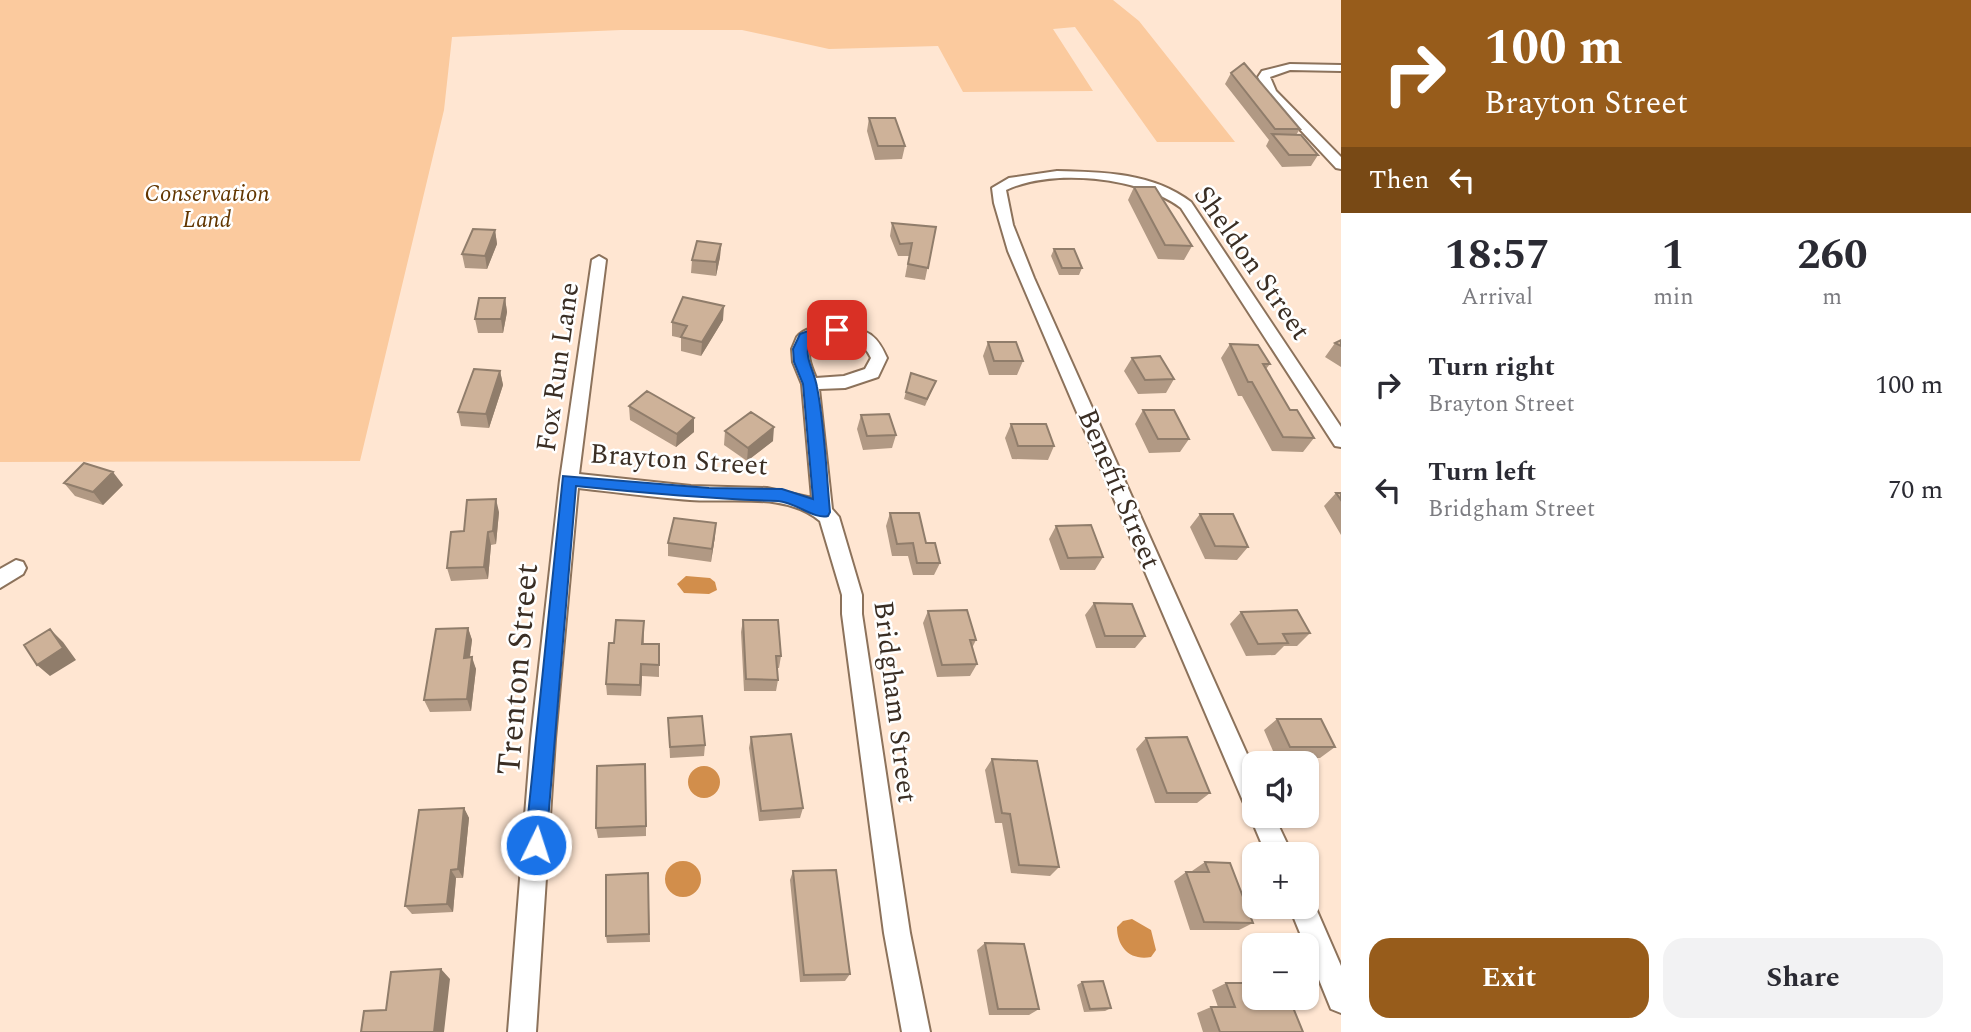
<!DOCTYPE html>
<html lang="en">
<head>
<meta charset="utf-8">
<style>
	body { margin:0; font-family:Spectral,serif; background:#f2f2f3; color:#2b2b33; height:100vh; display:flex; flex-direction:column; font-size:26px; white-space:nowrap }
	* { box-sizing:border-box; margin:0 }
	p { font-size:23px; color:#7c7c81 }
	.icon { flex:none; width:38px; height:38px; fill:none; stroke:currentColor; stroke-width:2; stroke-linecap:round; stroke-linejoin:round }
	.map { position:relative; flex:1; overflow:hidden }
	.drawer { display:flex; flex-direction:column; background:#fff; width:630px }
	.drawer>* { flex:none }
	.banner { background:#975c1b; color:#fff; overflow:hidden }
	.tools { position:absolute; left:1242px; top:751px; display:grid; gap:14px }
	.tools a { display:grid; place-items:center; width:77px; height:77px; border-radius:14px; background:#fff; box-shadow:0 2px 5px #0004; font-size:35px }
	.pin { position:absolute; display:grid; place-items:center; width:60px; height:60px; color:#fff; margin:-30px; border-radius:14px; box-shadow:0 4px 10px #0006 }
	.me { position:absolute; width:77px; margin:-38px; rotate:4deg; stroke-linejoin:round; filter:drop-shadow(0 0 5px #0008) }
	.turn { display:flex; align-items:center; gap:24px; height:147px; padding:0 28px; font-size:32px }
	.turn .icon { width:91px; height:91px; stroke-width:2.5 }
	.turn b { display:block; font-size:49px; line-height:60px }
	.then { display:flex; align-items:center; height:66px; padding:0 28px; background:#0003; gap:14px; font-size:26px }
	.eta { display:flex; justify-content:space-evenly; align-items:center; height:119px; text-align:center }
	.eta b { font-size:42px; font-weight:700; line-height:49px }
	.cta { display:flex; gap:14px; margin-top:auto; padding:14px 28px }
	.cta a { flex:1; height:80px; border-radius:21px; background:#975c1b; color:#fff; font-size:28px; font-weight:700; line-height:80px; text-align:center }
	.cta a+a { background:#f2f2f3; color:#2b2b33 }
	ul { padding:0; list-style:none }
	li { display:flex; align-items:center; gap:21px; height:105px; padding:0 28px }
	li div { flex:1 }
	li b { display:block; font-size:26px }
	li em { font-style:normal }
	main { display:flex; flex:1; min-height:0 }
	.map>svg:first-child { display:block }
	.green { fill:#fbca9e }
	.water { fill:#d28e4b }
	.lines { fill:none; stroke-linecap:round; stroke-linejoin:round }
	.street-casing { stroke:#8c725b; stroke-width:4 }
	.street { fill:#fff; fill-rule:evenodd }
	.wall { fill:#b19984 }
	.shaded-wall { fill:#907d6b }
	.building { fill:#ceb299; stroke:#907d6b; stroke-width:2 }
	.route { fill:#1a73e8; stroke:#114b97; stroke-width:2 }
	.labels { text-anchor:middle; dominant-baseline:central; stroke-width:5; stroke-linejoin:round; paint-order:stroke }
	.far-park-label { font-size:23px; font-style:italic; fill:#623600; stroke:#fff }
	.street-label { font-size:28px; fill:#3a2e24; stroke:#fff }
	.near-street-label { font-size:33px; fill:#3a2e24; stroke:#fff }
</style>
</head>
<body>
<main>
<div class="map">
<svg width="1341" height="1032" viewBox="0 0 1341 1032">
	<rect width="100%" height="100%" fill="#ffe6d2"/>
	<path class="green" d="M 0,0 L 1113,0 L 1139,21 L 1235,142 L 1157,142 L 1075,27 L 1053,29 L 1093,91 L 963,92 L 938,46 L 829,49 L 742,30 L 621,30 L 452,37 L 444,110 L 360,461 L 0,462 Z"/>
	<path class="water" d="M 686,576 L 710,578 L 715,582 L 717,590 L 709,594 L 684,593 L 677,584 Z
		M688 782a16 16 0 1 1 32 0a16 16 0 1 1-32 0Z
		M665 879a18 18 0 1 1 36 0a18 18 0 1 1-36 0Z
		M 1132,919 L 1151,930 L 1156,950 L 1151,957 C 1130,961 1117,947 1117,927 L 1123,921 Z"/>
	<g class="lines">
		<defs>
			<path id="street" d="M 1290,64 L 1341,65 L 1341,71 L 1290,70 L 1270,77 L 1276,91 L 1341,157 L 1341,169 L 1336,168 L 1265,92 L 1258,77 L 1262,71 Z
				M 1057,171 C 1104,172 1153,173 1191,202 L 1341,427 L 1341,447 L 1335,446 L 1181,208 C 1141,177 1052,168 1006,190 L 1013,225 L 1034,278 L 1255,772 L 1255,816 L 1274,816 L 1292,854 L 1266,854 L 1250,816 L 1252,811 L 1246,808 L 1008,251 L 994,203 L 992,188 L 1009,178 Z
				M 599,256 L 606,260 L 579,474 L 691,486 L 767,488 L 812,498 L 802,384 L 793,362 L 792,349 L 797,337 C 812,320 854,323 871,335 C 879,341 883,349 887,358 L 878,377 L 845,388 L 819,389 L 832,509 L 839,517 L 862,595 L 862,614 L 910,933 L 930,1032 L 902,1032 L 884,933 L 842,614 L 842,595 L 820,521 C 786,492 732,503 690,500 C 652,497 615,492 578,488 L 555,739 L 536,1032 L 508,1032 L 531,739 L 560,480 L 592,260 ZM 837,336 C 853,337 864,343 871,358 L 865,369 L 844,376 L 816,378 C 810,364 806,354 812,340 Z
				M 16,560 L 23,562 L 26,568 L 23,574 L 0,588 L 0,569 Z
				M 1307,895 L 1311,897 L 1341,966 L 1341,1013 L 1331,1009 L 1289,906 L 1307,906 Z"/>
		</defs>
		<use href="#street" class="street-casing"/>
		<use href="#street" class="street"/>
	</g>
	<path class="wall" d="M 1231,73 L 1300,129 L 1296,135 L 1318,155 L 1311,166 L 1282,167 L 1266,146 L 1269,140 L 1225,84 Z
		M 869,118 L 905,146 L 902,159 L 875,160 L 867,131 Z
		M 1134,187 L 1192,246 L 1184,260 L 1158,259 L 1128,200 Z
		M 892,223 L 936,227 L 925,280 L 905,277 L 909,256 L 898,256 L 890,236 Z
		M 495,230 L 497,244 L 487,269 L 465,268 L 462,254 Z
		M 721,244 L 720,257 L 716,276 L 691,273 L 692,260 Z
		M 1054,249 L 1082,268 L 1079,275 L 1059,275 L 1051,256 Z
		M 505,298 L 507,312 L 503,333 L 478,333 L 475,319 Z
		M 723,320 L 701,356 L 681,351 L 681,338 L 672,336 L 672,322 Z
		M 1341,340 L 1341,367 L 1325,357 L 1335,343 Z
		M 988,342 L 1023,361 L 1017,375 L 989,375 L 983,356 Z
		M 1230,344 L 1270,364 L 1266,369 L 1290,410 L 1314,438 L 1303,452 L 1272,451 L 1242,396 L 1238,396 L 1221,358 Z
		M 1132,358 L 1174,379 L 1166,393 L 1138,394 L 1124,371 Z
		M 500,371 L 503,385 L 489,428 L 461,426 L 458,412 Z
		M 911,373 L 936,381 L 925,406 L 904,399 Z
		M 629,406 L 694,418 L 694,432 L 676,447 L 630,420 Z
		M 1143,410 L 1189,439 L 1180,452 L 1149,453 L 1135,424 Z
		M 861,415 L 896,435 L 892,448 L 863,450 L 857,429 Z
		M 1011,424 L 1054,446 L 1048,460 L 1012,459 L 1005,438 Z
		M 725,431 L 773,441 L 747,461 L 724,445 Z
		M 64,483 L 123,485 L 103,505 L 75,496 Z
		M 1336,493 L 1341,493 L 1341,535 L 1324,506 Z
		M 499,512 L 496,544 L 491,545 L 488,579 L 451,581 L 447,568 L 464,531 Z
		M 890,513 L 926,543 L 940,563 L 934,575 L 913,575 L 908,556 L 892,556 L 886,526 Z
		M 1200,514 L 1248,547 L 1237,560 L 1205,559 L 1190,527 Z
		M 1056,526 L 1103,557 L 1095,570 L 1060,570 L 1049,539 Z
		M 715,536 L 711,562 L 668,556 L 668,543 Z
		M 1094,603 L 1145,636 L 1135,648 L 1096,648 L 1085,615 Z
		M 928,611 L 976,640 L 972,648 L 977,664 L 970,676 L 937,677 L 923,623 Z
		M 1241,612 L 1310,633 L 1297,646 L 1284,646 L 1275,655 L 1246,656 L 1230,624 Z
		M 743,620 L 781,656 L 779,668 L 777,668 L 778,680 L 776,691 L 744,691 L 741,632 Z
		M 644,621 L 644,644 L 659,644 L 659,677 L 642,676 L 641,696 L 607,695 L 606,684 L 614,643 Z
		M 468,628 L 472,640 L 470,657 L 476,669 L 471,711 L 430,712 L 424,700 Z
		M 668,718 L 705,745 L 704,756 L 670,758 Z
		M 1277,719 L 1335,747 L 1320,758 L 1276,758 L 1264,730 Z
		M 751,737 L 803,808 L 800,818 L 759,821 L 749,748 Z
		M 1146,738 L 1210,793 L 1197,803 L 1155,803 L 1136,749 Z
		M 992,759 L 1059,867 L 1050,876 L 1011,873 L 1002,823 L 995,823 L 985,770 Z
		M 646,775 L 646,836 L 598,838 L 596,828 Z
		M 464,808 L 469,818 L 463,878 L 456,878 L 453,912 L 412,914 L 405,906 Z
		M 1205,862 L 1253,923 L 1239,930 L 1190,930 L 1174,881 L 1186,872 L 1193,872 L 1192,871 Z
		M 793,871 L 850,974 L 845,981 L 800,982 L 790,880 Z
		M 648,873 L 650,942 L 607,943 L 606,936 Z
		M 985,943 L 1039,1009 L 1029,1015 L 989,1015 L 977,950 Z
		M 1082,982 L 1111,1008 L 1105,1011 L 1084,1012 L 1077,985 Z
		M 1226,983 L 1264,1005 L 1303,1032 L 1203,1032 L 1197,1013 L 1211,1007 L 1218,1007 L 1212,990 Z"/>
	<path class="shaded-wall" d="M 495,230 L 497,244 L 487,269 L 485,256 Z
		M 721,244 L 720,257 L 716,276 L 716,262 Z
		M 505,298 L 507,312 L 503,333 L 501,319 Z
		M 724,306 L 723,320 L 701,356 L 702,342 Z
		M 500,371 L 503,385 L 489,428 L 486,414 Z
		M 694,418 L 694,432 L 676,447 L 677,434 Z
		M 774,427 L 773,441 L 747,461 L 748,448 Z
		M 113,472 L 123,485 L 103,505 L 93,492 Z
		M 496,499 L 499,512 L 496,544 L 493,531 Z
		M 716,523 L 715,536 L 711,562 L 712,549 Z
		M 488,532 L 491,545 L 488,579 L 484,567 Z
		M 468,628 L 472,640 L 468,669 L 464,658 Z
		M 50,629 L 63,642 L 76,660 L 50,676 L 37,665 Z
		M 472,657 L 476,669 L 471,711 L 467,699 Z
		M 641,664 L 642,676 L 641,696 L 640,685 Z
		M 464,808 L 469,818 L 463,878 L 458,869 Z
		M 451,870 L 456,878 L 453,912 L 447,904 Z
		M 441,969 L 450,979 L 444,1032 L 434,1032 Z"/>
	<path class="building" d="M 1244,63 L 1300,129 L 1275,129 L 1231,73 Z
		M 869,118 L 895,118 L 905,146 L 878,146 Z
		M 1272,134 L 1301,135 L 1318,155 L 1289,155 Z
		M 1134,187 L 1155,187 L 1192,246 L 1165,245 Z
		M 892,223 L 936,227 L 928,268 L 908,264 L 912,243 L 900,244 Z
		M 473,229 L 495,230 L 485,256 L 462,254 Z
		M 697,241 L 721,244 L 716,262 L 692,260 Z
		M 1054,249 L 1074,249 L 1082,268 L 1062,268 Z
		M 683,297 L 724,306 L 702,342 L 681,337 L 687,326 L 672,322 Z
		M 479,298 L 505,298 L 501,319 L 475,319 Z
		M 1341,340 L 1341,346 L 1335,343 Z
		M 988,342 L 1016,342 L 1023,361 L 994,361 Z
		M 1230,344 L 1258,345 L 1270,364 L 1263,364 L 1290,410 L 1297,410 L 1314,438 L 1283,437 L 1252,382 L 1248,382 Z
		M 1160,356 L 1174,379 L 1145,380 L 1132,358 Z
		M 474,369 L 500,371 L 486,414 L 458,412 Z
		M 911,373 L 936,381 L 927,399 L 906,392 Z
		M 647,391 L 694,418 L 677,434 L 629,406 Z
		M 1143,410 L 1174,410 L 1189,439 L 1158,439 Z
		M 751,412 L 774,427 L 748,448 L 725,431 Z
		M 889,414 L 896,435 L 867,436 L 861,415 Z
		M 1011,424 L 1046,424 L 1054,446 L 1018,446 Z
		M 84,463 L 113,472 L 93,492 L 64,483 Z
		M 1336,493 L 1341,493 L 1341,500 Z
		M 496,499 L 493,531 L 488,532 L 484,567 L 447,568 L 451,532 L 464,531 L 467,500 Z
		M 890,513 L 919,513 L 926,543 L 935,543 L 940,563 L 917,563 L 913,543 L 897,544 Z
		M 1200,514 L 1233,514 L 1248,547 L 1215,546 Z
		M 674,518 L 716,523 L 712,549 L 668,543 Z
		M 1091,525 L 1103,557 L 1068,558 L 1056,526 Z
		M 1094,603 L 1132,604 L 1145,636 L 1105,636 Z
		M 967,610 L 976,640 L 970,640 L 977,664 L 942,665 L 928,611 Z
		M 1297,610 L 1310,633 L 1283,634 L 1288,643 L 1258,644 L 1241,612 Z
		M 616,620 L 644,621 L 642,644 L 659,644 L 659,665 L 641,664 L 640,685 L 606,684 L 609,643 L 614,643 Z
		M 743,620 L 778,620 L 781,656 L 776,656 L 778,680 L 746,679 Z
		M 468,628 L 464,658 L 472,657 L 467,699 L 424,700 L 436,629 Z
		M 50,629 L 63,648 L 37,665 L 24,645 Z
		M 702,716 L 705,745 L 670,747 L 668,718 Z
		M 1277,719 L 1321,719 L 1335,747 L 1290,747 Z
		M 791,734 L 803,808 L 761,811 L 751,737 Z
		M 1187,737 L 1210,793 L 1167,793 L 1146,738 Z
		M 992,759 L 1037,761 L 1059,867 L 1019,865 L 1010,814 L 1002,813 Z
		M 645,764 L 646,826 L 596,828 L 597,766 Z
		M 464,808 L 458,869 L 451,870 L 447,904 L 405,906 L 419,810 Z
		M 1205,862 L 1230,863 L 1253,923 L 1204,922 L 1186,872 L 1209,872 Z
		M 836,870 L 850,974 L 804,975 L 793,871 Z
		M 648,873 L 649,934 L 606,936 L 606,875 Z
		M 985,943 L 1024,944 L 1039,1009 L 998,1009 Z
		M 441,969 L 434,1032 L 361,1032 L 364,1011 L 386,1010 L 391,972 Z
		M 1103,981 L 1111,1008 L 1090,1009 L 1082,982 Z
		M 1226,983 L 1255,983 L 1255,998 L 1262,998 L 1264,1005 L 1292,1005 L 1303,1032 L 1220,1032 L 1211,1007 L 1235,1007 Z"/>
	<path class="route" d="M 837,325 L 844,330 L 842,333 L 810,340 C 803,358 814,369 817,387 C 825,428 826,471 830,512 L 828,516 C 815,520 795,502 778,501 C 710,499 644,493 576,486 L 546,845 L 543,853 L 536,856 L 528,853 L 525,845 L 563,476 L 709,488 L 782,489 L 813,499 L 803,384 L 794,362 L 793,349 L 800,334 L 818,327 Z"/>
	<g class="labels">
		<g class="far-park-label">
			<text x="207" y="194">Conservation<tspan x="207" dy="26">Land</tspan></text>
		</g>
		<g class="street-label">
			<text transform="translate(1252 263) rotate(55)">Sheldon Street</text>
			<text transform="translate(558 367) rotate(-82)">Fox Run Lane</text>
			<text transform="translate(679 460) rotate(4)">Brayton Street</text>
			<text transform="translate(1119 489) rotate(67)">Benefit Street</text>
			<text transform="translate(895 702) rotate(83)">Bridgham Street</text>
		</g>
		<g class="near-street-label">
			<text transform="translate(518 669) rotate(-85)">Trenton Street</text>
		</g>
	</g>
</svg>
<div class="tools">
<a><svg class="icon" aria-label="sound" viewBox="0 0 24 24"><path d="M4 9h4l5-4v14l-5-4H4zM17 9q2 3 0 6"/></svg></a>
<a>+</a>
<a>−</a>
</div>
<div class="pin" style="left:837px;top:330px;background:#d93025"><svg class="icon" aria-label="arrive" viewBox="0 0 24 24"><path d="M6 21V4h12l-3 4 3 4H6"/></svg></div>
<svg class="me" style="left:536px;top:845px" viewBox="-20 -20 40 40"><circle r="17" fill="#1a73e8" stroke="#fff" stroke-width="3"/><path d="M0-11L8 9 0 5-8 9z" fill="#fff"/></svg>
</div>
<section class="drawer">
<div class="banner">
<div class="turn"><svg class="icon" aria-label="right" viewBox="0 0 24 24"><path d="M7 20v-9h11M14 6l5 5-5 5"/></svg><div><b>100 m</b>Brayton Street</div></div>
<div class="then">Then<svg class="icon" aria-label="left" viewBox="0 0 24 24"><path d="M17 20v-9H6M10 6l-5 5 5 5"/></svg></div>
</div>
<div class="eta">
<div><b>18:57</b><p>Arrival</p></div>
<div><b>1</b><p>min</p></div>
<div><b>260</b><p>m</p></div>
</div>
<ul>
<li><svg class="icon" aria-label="right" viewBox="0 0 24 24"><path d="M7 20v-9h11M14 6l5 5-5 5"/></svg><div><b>Turn right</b><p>Brayton Street</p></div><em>100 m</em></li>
<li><svg class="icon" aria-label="left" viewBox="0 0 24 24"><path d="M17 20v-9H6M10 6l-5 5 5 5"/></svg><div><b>Turn left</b><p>Bridgham Street</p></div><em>70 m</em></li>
</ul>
<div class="cta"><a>Exit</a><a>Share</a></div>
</section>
</main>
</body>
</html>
